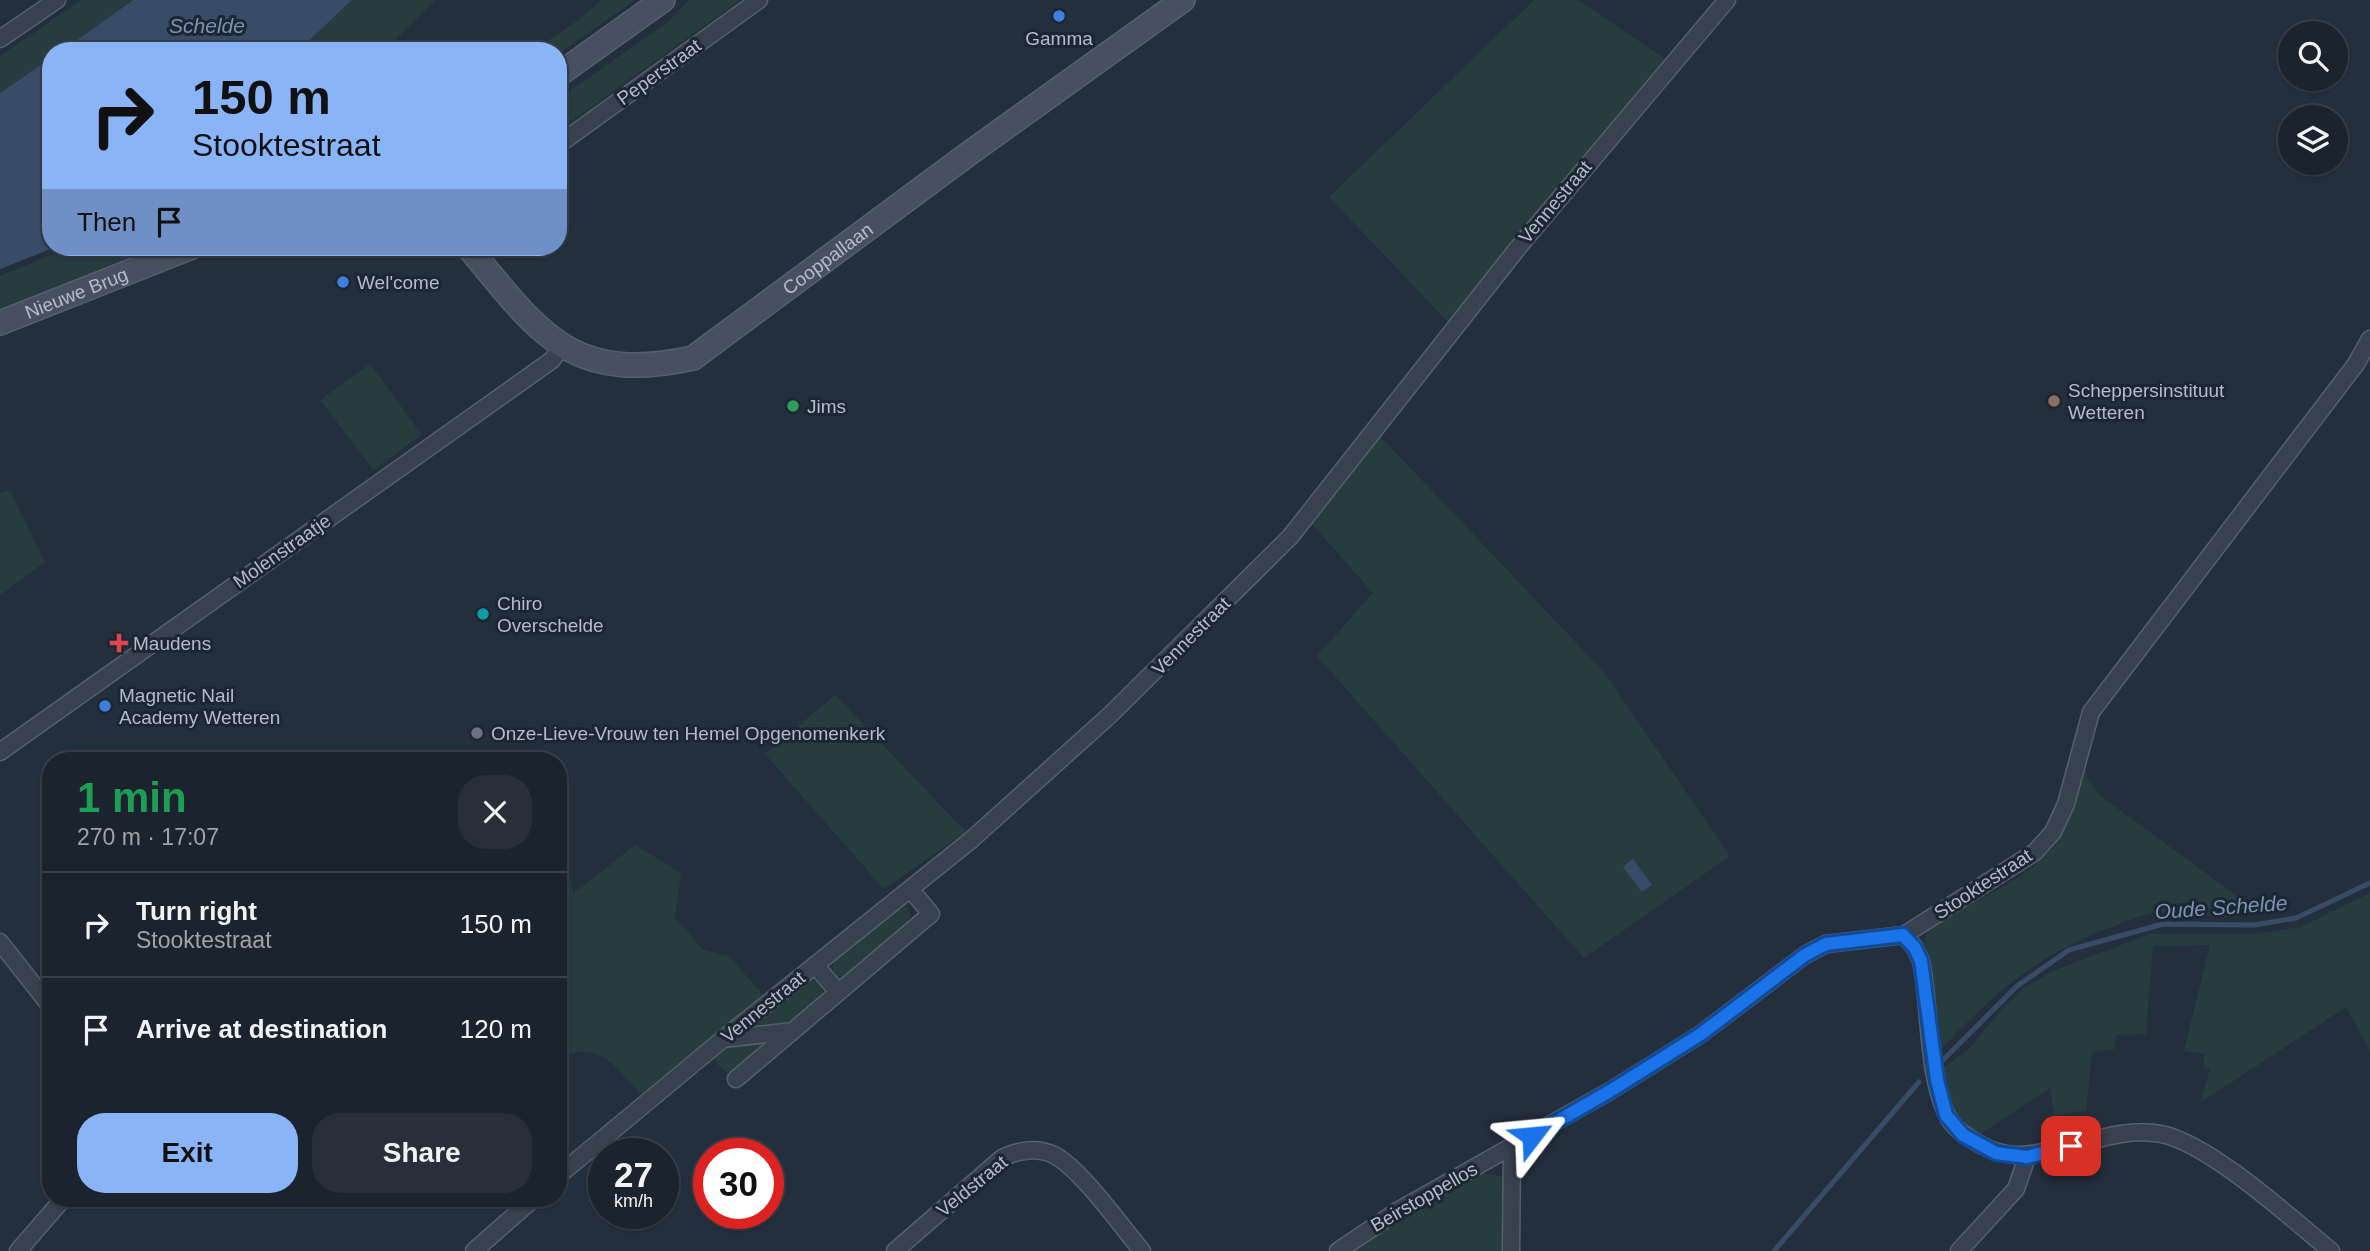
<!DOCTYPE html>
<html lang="en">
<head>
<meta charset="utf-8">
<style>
	body { margin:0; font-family:Arial,sans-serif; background:#282f3a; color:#f1f3f6; height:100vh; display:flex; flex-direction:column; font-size:26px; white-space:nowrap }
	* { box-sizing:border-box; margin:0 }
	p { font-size:23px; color:#a0a4aa }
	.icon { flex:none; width:38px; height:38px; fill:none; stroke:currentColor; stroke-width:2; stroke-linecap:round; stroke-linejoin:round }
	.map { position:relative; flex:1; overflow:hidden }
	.details { position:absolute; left:42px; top:752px; width:525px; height:455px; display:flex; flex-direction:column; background:#1b232e; border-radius:28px; box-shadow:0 2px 5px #0004,0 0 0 2px #39404a }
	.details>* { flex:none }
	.banner { position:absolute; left:42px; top:42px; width:525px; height:214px; border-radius:28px; box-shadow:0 2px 5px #0004,0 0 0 2px #39404a; background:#8ab4f8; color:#111; overflow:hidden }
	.buttons { position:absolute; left:2278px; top:21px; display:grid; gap:14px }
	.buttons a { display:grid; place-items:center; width:70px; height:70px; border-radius:50%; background:#1b232e; box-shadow:0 2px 5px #0004,0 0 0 2px #39404a; font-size:35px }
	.speed { position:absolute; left:588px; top:1138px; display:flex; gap:14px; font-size:35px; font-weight:700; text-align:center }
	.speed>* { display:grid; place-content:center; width:91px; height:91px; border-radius:50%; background:#1b232e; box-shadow:0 2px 5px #0004,0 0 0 2px #39404a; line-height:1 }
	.speed small { font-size:18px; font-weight:400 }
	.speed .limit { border:10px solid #d22; background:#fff; color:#111 }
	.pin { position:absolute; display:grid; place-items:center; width:60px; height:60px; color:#fff; margin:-30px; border-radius:14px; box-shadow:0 4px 10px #0006 }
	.me { position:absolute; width:77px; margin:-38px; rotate:61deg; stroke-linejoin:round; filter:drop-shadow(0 0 5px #0008) }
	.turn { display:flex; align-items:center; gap:24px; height:147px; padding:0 35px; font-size:32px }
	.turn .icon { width:91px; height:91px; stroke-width:2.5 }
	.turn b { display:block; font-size:49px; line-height:60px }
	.then { display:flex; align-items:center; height:66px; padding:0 35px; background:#0003; gap:14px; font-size:26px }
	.round { display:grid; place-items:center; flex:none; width:74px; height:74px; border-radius:28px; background:#282f3a }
	.overview { display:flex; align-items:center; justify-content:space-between; height:119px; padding:0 35px }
	h1 { font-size:42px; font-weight:700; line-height:52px; color:#1e9e55 }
	.primary-button { display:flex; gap:14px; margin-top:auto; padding:14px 35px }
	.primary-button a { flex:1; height:80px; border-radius:28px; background:#8ab4f8; color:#111; font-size:28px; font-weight:700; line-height:80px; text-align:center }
	.primary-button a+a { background:#282f3a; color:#f1f3f6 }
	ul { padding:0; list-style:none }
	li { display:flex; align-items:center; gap:21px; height:105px; padding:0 35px; border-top:2px solid #39404a }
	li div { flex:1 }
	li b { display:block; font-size:26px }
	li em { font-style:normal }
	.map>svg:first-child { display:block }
	.green { fill:#263c3f }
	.water { fill:#394c67 }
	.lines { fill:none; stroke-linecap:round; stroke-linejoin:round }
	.stream { stroke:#394c67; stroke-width:5 }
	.street-casing { stroke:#565f6c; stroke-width:19 }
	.secondary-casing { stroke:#565f6c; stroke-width:26 }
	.street { stroke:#38414e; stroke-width:16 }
	.secondary { stroke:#465061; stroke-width:23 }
	.route-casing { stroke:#114b97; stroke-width:18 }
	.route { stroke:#1a73e8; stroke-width:12 }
	.shop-dot { fill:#3f7fe0; stroke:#1d2633; stroke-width:2.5 }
	.education-dot { fill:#8d6e63; stroke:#1d2633; stroke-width:2.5 }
	.leisure-dot { fill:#2e9e5b; stroke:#1d2633; stroke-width:2.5 }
	.culture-dot { fill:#0f9aa8; stroke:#1d2633; stroke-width:2.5 }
	.health-dot { fill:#e0444e; stroke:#1d2633; stroke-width:2.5 }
	.worship-dot { fill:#6b7280; stroke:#1d2633; stroke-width:2.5 }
	.labels { text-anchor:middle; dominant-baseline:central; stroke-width:6; stroke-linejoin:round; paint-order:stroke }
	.poi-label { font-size:19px; fill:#b4bcc9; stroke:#1d2633; text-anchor:start }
	.street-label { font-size:19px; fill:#b4bcc9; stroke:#1d2633 }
	.water-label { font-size:21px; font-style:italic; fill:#7c92b1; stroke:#1d2633 }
</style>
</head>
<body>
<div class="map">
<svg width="2370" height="1251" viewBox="0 0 2370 1251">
	<rect width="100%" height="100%" fill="#242f3e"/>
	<path class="green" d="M 82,0 L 133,0 L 62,51 L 51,51 L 51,58 L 0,93 L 0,56 Z
		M 352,0 L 435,0 L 384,51 L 298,51 Z
		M 601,0 L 635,0 L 558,54 L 558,51 L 533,51 L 580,19 Z
		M 689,0 L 740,0 L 558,131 L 558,99 L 668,22 Z
		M 1534,0 L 1578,0 L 1667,60 L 1581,158 L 1449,323 L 1329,197 Z
		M 70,247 L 155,247 L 0,310 L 0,276 Z
		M 370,364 L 422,435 L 373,470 L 320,400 Z
		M 1380,436 L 1603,671 L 1730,856 L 1584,958 L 1317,656 L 1373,593 L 1312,524 Z
		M 10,490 L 45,562 L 0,595 L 0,493 Z
		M 835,695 L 966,832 L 884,889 L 765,754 Z
		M 2086,764 L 2087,777 L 2098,794 L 2260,913 L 2247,910 L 2246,916 C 2216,920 2186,910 2160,912 C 2142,914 2126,922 2109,928 C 2037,954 1993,995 1941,1049 L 1925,940 L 1927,932 C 1965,902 2033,880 2058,840 C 2073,816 2080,791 2086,764 Z
		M 558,834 L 562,837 L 573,894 L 635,845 L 681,873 L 675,917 L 703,950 L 729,956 L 763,995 L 641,1094 C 616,1068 598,1037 558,1059 L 558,1032 L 565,1025 L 558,1017 Z
		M 2370,893 L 2370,1051 L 2346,1007 L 2200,1103 L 2210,1069 L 2203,1068 L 2205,1054 L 2184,1051 L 2210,945 L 2153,946 L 2146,1034 L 2116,1035 L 2115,1049 L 2092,1052 L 2086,1110 L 2054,1116 L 2050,1088 L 1979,1135 C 1953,1115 1945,1100 1943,1068 L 1969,1049 L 2002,1009 L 2024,988 L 2055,970 L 2150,934 L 2257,934 L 2300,927 Z
		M 906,907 L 911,914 L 907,925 L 846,976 L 836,977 L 832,972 L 835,955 L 889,913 Z
		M 809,979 L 822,984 L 822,997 L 787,1026 L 738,1032 Z
		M 776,1037 L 730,1075 L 717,1064 L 714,1054 L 729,1043 Z
		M 1480,1173 L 1502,1176 L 1504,1251 L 1349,1251 L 1372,1233 Z"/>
	<path class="water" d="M 133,0 L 352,0 L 298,51 L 62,51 Z
		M 51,58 L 51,247 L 56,247 L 0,269 L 0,93 Z
		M 1633,859 L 1652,885 L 1642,892 L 1623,867 Z"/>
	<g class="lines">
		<path class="stream" d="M 1943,1060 L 2017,986 L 2069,950 L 2163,924 L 2254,925 L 2296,918 L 2370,883
			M 1774,1251 L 1919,1082"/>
		<defs>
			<path id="street" d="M 0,39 L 57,0
				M 558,145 L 759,0
				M 0,752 L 552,360 L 561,347
				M 1904,935 L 1915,948 L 1921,961 C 1931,1010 1926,1067 1946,1113 C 1952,1128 1967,1137 1981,1145 C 2007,1159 2029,1156 2057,1149 C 2091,1142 2127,1127 2161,1134 C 2209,1143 2292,1219 2331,1251
				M 0,942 L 51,1007
				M 815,965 L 838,992
				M 723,1039 L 793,1031
				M 736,1079 L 931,914 L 911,890
				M 558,1176 L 723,1039 L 971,840 L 1110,715 L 1290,537 L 1517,249 L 1727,0
				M 18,1251 L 63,1199
				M 474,1251 L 533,1199
				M 895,1251 L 1002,1158 C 1018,1150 1038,1147 1054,1155 C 1080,1168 1122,1227 1142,1251
				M 1338,1251 L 1399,1210 L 1610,1091 L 1701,1034 L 1805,955 L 1826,944 L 1904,935 L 2035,852 L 2053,832 L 2066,804 L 2091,712 L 2356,364 L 2370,339
				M 1511,1251 L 1512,1147
				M 1959,1251 L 2016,1189 L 2027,1157"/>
			<g id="secondary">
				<path d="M 558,75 L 663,0"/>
				<path id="s1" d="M 468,247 C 539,332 570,385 693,358 L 971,152 L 1183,0"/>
				<path id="s2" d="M 0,323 L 192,247"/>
			</g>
		</defs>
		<use href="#street" class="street-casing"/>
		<use href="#secondary" class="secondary-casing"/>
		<use href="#street" class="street"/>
		<use href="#secondary" class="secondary"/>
	</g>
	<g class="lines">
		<defs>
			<path id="route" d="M 1532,1136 L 1610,1091 L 1701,1034 L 1805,955 L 1826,944 L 1903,935 L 1915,948 L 1921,961 L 1937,1080 L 1946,1115 L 1963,1135 L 1996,1153 L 2027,1157 L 2071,1146"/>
		</defs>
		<use href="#route" class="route-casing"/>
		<use href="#route" class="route"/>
	</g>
	<g class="shop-dot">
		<circle cx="1059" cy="16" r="7"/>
		<circle cx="343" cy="282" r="7"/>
		<circle cx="105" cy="706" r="7"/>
	</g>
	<circle class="education-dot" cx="2054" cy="401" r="7"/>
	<circle class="leisure-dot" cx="793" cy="406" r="7"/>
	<circle class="culture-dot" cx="483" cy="614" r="7"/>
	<path class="health-dot" d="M115.5 632.5h7v7h7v7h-7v7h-7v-7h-7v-7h7z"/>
	<circle class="worship-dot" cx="477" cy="733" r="7"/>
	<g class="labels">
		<g class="poi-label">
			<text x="1059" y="38" text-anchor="middle">Gamma</text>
			<text x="357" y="282">Wel'come</text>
			<text x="2068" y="390">Scheppersinstituut<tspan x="2068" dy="22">Wetteren</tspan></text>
			<text x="807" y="406">Jims</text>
			<text x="497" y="603">Chiro<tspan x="497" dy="22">Overschelde</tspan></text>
			<text x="133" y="643">Maudens</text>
			<text x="119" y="695">Magnetic Nail<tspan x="119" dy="22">Academy Wetteren</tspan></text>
			<text x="491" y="733">Onze-Lieve-Vrouw ten Hemel Opgenomenkerk</text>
		</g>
		<g class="street-label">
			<text transform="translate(659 72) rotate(-36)">Peperstraat</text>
			<text transform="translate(1555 202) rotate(-50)">Vennestraat</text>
			<text stroke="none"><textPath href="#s1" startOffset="439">Cooppallaan</textPath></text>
			<text stroke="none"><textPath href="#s2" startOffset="82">Nieuwe Brug</textPath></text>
			<text transform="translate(282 551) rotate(-35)">Molenstraatje</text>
			<text transform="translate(1191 636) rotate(-45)">Vennestraat</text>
			<text transform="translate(1983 884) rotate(-33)">Stooktestraat</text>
			<text transform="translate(763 1007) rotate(-39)">Vennestraat</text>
			<text transform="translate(972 1186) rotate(-39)">Veldstraat</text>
			<text transform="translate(1424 1197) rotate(-30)">Beirstoppellos</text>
		</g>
		<g class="water-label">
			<text x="207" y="25">Schelde</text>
			<text transform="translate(2221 907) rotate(-4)">Oude Schelde</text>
		</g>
	</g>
</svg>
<div class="buttons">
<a><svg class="icon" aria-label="search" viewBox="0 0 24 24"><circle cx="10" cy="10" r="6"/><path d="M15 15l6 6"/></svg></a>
<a><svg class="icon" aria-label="layers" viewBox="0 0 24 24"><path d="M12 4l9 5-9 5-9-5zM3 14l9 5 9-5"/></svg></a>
</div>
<div class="speed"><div>27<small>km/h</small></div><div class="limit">30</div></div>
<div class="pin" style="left:2071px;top:1146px;background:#d93025"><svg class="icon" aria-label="arrive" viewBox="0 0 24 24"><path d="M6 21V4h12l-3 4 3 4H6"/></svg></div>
<svg class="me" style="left:1532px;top:1136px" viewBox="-20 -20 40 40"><path d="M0-17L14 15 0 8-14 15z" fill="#1a73e8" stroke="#fff" stroke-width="4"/></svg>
<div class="banner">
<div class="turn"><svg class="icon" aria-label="right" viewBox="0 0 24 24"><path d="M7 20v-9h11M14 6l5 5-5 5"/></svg><div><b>150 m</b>Stooktestraat</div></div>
<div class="then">Then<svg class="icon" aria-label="arrive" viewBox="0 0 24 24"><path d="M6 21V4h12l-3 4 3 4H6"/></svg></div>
</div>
<section class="details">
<div class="overview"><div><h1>1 min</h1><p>270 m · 17:07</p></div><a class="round"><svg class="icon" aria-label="close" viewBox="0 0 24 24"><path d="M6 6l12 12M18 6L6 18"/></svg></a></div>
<ul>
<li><svg class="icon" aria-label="right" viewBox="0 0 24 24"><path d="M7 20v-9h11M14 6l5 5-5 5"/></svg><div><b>Turn right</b><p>Stooktestraat</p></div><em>150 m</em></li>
<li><svg class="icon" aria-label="arrive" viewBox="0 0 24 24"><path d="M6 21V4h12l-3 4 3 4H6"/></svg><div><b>Arrive at destination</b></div><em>120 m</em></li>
</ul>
<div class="primary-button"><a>Exit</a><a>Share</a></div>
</section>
</div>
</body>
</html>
